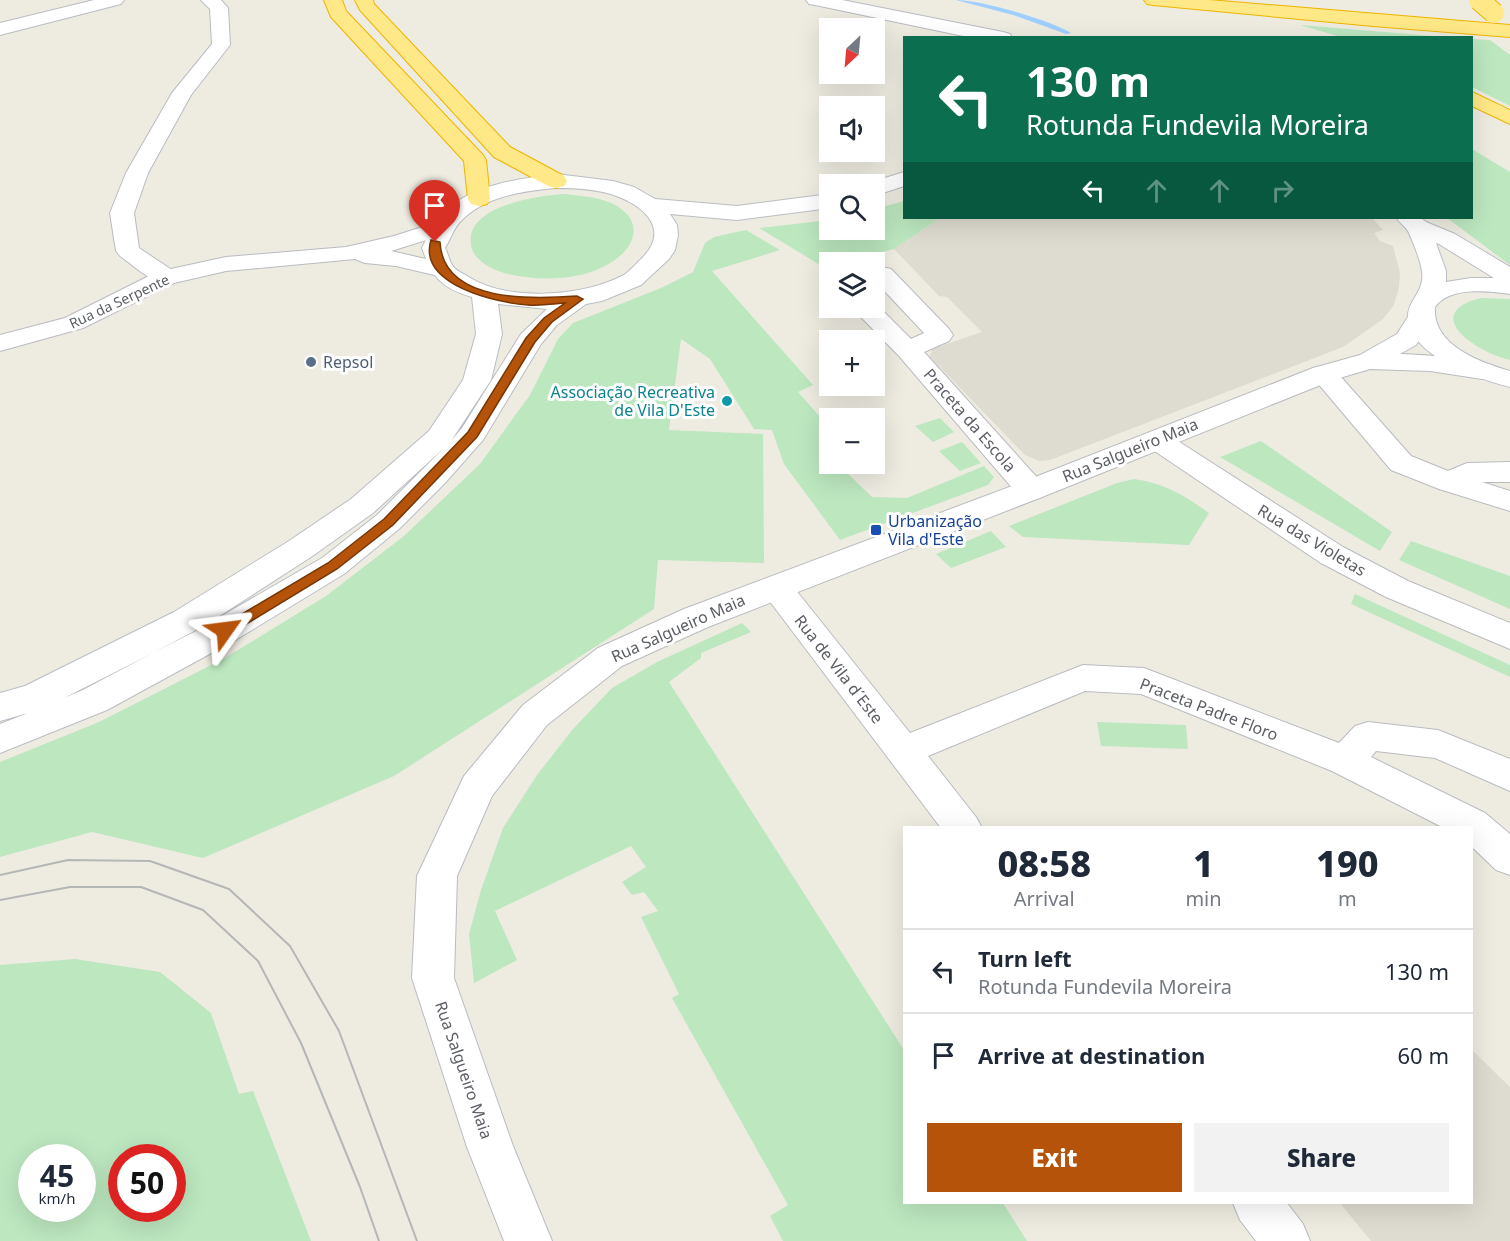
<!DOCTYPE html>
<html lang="en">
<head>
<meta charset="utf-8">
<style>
	body { margin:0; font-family:"Noto Sans",sans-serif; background:#f2f2f3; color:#1f2937; height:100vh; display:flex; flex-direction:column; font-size:22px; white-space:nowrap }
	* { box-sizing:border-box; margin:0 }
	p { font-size:20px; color:#747a83 }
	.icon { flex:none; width:33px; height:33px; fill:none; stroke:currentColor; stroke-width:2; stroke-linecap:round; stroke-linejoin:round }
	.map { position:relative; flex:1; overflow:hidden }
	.details { position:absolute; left:903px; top:826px; width:570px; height:378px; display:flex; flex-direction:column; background:#fff; border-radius:0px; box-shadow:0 6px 24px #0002 }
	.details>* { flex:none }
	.banner { position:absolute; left:903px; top:36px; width:570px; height:183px; border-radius:0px; box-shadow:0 6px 24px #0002; background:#0b6e4f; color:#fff; overflow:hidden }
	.needle { width:39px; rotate:206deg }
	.buttons { position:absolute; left:819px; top:18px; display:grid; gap:12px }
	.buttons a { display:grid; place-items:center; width:66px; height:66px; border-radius:0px; background:#fff; box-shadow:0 6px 24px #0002; font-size:30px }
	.speed { position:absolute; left:18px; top:1144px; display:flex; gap:12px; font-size:30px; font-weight:700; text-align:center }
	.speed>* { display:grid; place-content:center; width:78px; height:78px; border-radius:50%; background:#fff; box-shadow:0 6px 24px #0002; line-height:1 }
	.speed small { font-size:15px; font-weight:400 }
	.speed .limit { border:9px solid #d22; background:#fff; color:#111 }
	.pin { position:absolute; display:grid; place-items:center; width:51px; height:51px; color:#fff; margin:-62px -26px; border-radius:50% 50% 50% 0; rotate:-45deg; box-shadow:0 0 6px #0007 }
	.pin .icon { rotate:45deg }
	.me { position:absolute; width:66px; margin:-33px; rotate:59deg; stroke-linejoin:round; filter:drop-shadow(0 0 4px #0008) }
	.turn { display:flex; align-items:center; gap:21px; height:126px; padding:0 24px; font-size:27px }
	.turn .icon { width:78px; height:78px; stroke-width:2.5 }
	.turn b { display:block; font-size:42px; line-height:51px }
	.lanes { display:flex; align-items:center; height:57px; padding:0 24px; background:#0003; justify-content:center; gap:30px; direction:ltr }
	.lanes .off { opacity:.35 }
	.eta { display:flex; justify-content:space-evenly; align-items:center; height:102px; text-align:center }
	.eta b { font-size:36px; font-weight:800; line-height:42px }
	.cta { display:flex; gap:12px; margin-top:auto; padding:12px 24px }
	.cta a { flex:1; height:69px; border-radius:0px; background:#b45309; color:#fff; font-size:24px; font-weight:800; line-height:69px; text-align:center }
	.cta a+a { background:#f2f2f3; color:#1f2937 }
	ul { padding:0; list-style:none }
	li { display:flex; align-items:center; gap:18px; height:84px; padding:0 24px; border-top:2px solid #e0e1e3 }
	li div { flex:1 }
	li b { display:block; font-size:22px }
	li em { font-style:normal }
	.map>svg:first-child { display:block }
	.education { fill:#dedbd0 }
	.green { fill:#bce7bf; fill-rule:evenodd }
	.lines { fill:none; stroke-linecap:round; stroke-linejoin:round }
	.stream { fill:#a0cfff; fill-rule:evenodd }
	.minor-casing { stroke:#b9bbc1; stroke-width:2 }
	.tertiary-casing { stroke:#b9bbc1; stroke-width:2 }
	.secondary-casing { stroke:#babdc4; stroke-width:2 }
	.motorway-casing { stroke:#efb400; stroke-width:2 }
	.minor { fill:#fff; fill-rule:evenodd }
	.tertiary { fill:#fff; fill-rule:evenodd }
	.secondary { fill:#fff; fill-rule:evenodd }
	.motorway { fill:#ffe887; fill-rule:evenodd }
	.tram { stroke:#b5b6b6; stroke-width:2 }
	.motorway-bridge-casing { stroke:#efb400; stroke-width:22; stroke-linecap:butt }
	.motorway-bridge { stroke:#ffe887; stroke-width:20 }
	.route { fill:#b45309; stroke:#753606; stroke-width:1.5 }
	.service-dot { fill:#5c6f8a; stroke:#fff; stroke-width:2 }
	.culture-dot { fill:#0f9aa8; stroke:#fff; stroke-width:2 }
	.transit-dot { fill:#1a4fb4; stroke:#fff; stroke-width:2 }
	.labels { text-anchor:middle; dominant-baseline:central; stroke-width:6; stroke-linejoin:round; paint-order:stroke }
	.far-street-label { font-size:14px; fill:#5a5d63; stroke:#fff }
	.service-label { font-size:16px; fill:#4e5e75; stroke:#fff; text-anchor:start }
	.culture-label { font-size:16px; fill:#0d838f; stroke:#fff; text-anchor:end }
	.street-label { font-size:16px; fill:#5a5d63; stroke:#fff }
	.transit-label { font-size:16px; fill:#164399; stroke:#fff; text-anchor:start }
</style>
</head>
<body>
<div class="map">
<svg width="1510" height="1241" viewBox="0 0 1510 1241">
	<rect width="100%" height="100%" fill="#eeece1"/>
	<path class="education" d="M 940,218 L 1372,218 L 1383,230 L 1374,233 L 1380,241 L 1393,246 L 1400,273 L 1399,287 L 1394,305 L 1383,319 L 1343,347 L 1050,460 L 1039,461 L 1025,455 L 930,357 L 932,349 L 982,332 L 947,297 L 939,296 L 894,249 Z
		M 1472,1050 L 1510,1087 L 1510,1241 L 1371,1241 L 1340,1203 L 1472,1203 Z"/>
	<path class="green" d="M 1300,25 L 1445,37 L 1341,37 Z
		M 1472,39 L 1490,40 L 1510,55 L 1510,106 L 1472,87 Z
		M 1472,149 L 1510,172 L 1510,265 L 1447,218 L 1472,218 Z
		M 566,194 C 581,196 597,197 611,203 C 648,220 635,251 605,266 C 576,281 539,281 508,274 C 495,271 476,262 472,249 C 459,206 540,195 566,194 Z
		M 904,201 L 904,218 L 940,218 L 894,249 L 844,262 L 830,262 L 829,267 L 825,268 L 759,228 L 829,220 L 830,230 L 874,230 L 875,209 Z
		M 746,230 L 780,250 L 712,271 L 813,385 L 798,392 L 829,427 L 830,464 L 838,464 L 872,497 L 907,498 L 984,466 L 994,477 L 988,485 L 840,540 L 784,464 L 772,430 L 754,429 L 710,359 L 681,339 L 669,430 L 763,434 L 764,563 L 658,560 L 654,609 L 394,776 L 203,858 L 92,832 L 0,857 L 0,762 L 99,722 L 225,658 L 326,596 L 404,536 L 480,464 L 530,395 L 558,339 L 573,323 L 661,288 L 693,272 L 705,243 L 714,237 Z
		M 1481,298 L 1510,299 L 1510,360 C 1478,353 1418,314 1481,298 Z
		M 940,418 L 954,432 L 933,442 L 915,426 Z
		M 1261,441 L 1392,532 L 1380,551 L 1220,457 Z
		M 962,442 L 981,463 L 960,471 L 939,451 Z
		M 1134,479 C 1164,483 1184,495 1209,513 L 1189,545 L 1023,537 L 1009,526 L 1117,483 Z
		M 991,531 L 1006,547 L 951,568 L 936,554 Z
		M 1411,541 L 1510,576 L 1510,609 L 1399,560 Z
		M 1355,594 L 1510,665 L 1510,677 L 1351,604 Z
		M 742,623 L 751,632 L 701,653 L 701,658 L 669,682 L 904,1050 L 904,1203 L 1003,1203 L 1027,1241 L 783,1241 L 770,1216 L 788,1205 L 672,998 L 679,994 L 641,917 L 658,911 L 644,892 L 632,895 L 622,882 L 646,867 L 631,846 L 495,911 L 517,960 L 474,983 L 469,934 L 481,890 L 503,828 L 537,775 L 573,729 L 612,688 L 657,662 Z
		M 1097,722 L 1186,725 L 1188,749 L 1101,746 Z
		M 75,959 L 160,972 L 211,1013 L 239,1094 L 253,1091 L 311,1241 L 0,1241 L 0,965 ZM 32,1158 L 82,1158 L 82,1209 L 32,1209 ZM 122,1158 L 172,1158 L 172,1209 L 122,1209 Z"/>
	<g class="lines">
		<path class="stream" d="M 956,0 C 981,0 1050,20 1071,33 L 1066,34 L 1013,15 Z"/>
		<defs>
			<path id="minor" d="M 94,0 L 124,0 L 121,4 L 0,35 L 0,23 Z
				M 201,0 L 221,0 L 228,8 L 230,45 L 191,95 L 148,173 L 134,213 L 139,248 L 175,272 L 178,277 L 175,282 C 154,287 136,267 120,256 L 116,251 L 110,213 L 126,173 L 172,93 L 212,44 L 210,9 Z
				M 882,267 L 891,269 L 949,329 L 953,335 L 949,341 L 924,352 L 1042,483 L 1046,490 L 1042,497 L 1031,500 L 1020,497 L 899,356 L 857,313 L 854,308 L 874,308 L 875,303 L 911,339 L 924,333 L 877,283 L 874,283 L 874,269 Z
				M 1323,366 L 1333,368 L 1411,456 L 1448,471 L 1467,463 L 1510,462 L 1510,482 L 1482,482 L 1510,491 L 1510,511 L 1439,489 L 1391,470 L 1310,374 L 1313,368 Z
				M 1157,431 L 1167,434 L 1343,547 L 1408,581 L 1510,623 L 1510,649 L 1386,597 L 1321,563 L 1147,446 L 1143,440 L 1147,434 Z
				M 776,576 L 787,579 L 910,733 L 1083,665 L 1144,668 L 1339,743 L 1355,726 L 1368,722 L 1438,730 L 1510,759 L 1510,791 L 1435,758 L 1376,751 L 1371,757 L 1485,813 L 1510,834 L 1510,875 L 1496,870 L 1472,847 L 1472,828 L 1444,828 L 1332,771 L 1141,694 L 1085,691 L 928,756 L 976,817 L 982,828 L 941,828 L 765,595 L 760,587 L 765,579 Z
				M 1233,1203 L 1287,1203 L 1303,1224 L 1310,1241 L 1256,1241 L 1240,1220 Z"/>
			<path id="tertiary" d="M 806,0 L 842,0 L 1003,32 L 1010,34 L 1012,38 L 973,38 L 815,5 L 809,4 Z
				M 441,221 L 449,223 L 453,228 L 449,233 L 391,251 L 452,265 L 455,270 L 452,275 L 443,277 L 396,266 L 365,263 L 355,259 L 226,271 L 174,283 L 83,328 L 0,351 L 0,335 L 65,318 L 157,272 L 226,257 L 346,247 L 394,236 Z
				M 1420,309 L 1429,312 L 1433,317 L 1416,345 L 1400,354 C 1431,355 1462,358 1492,365 L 1495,371 L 1492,377 L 1482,379 L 1430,371 L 1370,369 L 1333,380 L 1042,497 L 708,627 L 622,666 L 547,725 L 492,796 L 457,876 L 454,978 L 513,1146 L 552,1241 L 504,1241 L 467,1147 L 412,978 L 417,876 L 464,776 L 523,705 L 598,648 L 684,609 L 1020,483 L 1313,368 L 1360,355 L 1397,334 L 1411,312 Z"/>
			<path id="secondary" d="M 904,172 L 904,186 L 874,196 L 874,184 L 866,184 Z
				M 556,174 L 613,181 L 634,187 L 655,199 L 737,206 L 830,194 L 830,208 L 737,220 L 670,214 L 677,225 L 678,235 L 675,250 L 669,259 L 641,285 L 602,301 L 586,304 L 557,325 L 541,344 L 483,440 L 445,483 L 399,529 L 344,574 L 237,639 L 107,710 L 0,753 L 0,724 L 28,713 L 0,721 L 0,693 L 25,686 L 174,612 L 289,541 L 351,499 L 429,431 L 463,380 L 476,334 L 472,297 C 441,288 432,277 422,248 C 427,238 432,225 440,216 C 468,185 517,179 556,174 ZM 556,188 C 577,188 600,189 619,197 C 651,210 669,234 639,261 C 634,266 628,273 622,276 C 580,297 507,302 467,276 C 462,273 455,270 452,265 C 449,260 448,253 445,248 C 450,240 453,230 459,223 C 483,196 523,191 556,188 ZM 498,304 L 547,309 L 521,334 L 462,428 L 451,441 L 491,380 L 502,334 ZM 445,447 L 377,515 L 322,558 L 213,621 L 83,690 L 64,698 L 198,630 L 311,557 L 373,513 Z
				M 1397,218 L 1421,218 L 1426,222 L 1455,234 L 1510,267 L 1510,294 C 1488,291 1450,286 1435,307 C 1432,345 1479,362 1510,371 L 1510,387 C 1479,379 1411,357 1408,318 C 1407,300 1425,293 1422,271 C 1420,259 1413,242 1408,231 C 1405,226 1399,223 1397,218 ZM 1436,243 L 1439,244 L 1494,278 L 1471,278 L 1446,282 L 1446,271 Z"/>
			<path id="motorway" d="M 324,0 L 342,0 L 346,11 L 483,155 L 486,160 L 490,199 L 487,204 L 479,206 L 471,204 L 468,199 L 464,161 L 331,17 Z
				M 355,0 L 373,0 L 374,4 L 510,147 L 564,176 L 567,181 L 564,186 L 556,188 L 548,186 L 494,157 L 360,10 Z
				M 1144,0 L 1209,0 L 1510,25 L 1510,37 L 1373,26 L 1153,5 L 1147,4 Z
				M 1472,92 L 1510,110 L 1510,124 L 1472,106 Z"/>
		</defs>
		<use href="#minor" class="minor-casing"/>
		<use href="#tertiary" class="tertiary-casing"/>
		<use href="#secondary" class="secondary-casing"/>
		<use href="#motorway" class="motorway-casing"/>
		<use href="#minor" class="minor"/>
		<use href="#tertiary" class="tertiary"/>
		<use href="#secondary" class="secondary"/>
		<use href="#motorway" class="motorway"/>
		<path class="tram" d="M 0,875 L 68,860 L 150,861 L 229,889 L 290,946 L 339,1031 L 417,1241
			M 0,900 L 70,887 L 141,887 L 203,910 L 258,961 L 301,1043 L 360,1187 L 379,1241"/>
		<defs>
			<path id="motorway-bridge" d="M 1479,0 L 1494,13"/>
		</defs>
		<use href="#motorway-bridge" class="motorway-bridge-casing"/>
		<use href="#motorway-bridge" class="motorway-bridge"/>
	</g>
	<path class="route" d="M 431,240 L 440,242 C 443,304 534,299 577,296 L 583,299 L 552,322 L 535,342 L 477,437 L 393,525 L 337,569 L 230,634 L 220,634 L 218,630 L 220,627 L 328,563 L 384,519 L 468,432 L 526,338 L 544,318 L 565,303 C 553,304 540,306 528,305 C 497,303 417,285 431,240 Z"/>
	<circle class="service-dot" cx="311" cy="362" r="6"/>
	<circle class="culture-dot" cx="727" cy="401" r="6"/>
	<rect class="transit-dot" x="870" y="524" width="12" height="12" rx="3"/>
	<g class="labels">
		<g class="far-street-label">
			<text transform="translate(119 301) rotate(-25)">Rua da Serpente</text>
		</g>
		<g class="service-label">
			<text x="323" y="362">Repsol</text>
		</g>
		<g class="culture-label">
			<text x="715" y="392">Associação Recreativa<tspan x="715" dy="18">de Vila D'Este</tspan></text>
		</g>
		<g class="street-label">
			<text transform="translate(970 420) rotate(49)">Praceta da Escola</text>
			<text transform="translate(1130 450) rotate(-22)">Rua Salgueiro Maia</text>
			<text transform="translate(1312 540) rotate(31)">Rua das Violetas</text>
			<text transform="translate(678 628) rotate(-24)">Rua Salgueiro Maia</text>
			<text transform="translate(839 669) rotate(52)">Rua de Vila d´Este</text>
			<text transform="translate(1209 709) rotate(21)">Praceta Padre Floro</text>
			<text transform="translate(464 1070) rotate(71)">Rua Salgueiro Maia</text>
		</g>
		<g class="transit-label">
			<text x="888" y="521">Urbanização<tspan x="888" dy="18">Vila d'Este</tspan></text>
		</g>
	</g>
</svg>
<div class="buttons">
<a><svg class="needle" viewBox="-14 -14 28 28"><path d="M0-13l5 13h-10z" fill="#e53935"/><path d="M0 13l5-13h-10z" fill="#747a83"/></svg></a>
<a><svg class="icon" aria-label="sound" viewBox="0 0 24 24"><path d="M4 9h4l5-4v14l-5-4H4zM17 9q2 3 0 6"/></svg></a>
<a><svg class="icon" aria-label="search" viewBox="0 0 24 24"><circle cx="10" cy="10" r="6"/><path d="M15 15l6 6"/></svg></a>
<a><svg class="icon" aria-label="layers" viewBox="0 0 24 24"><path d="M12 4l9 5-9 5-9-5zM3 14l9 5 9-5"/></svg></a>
<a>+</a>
<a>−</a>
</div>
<div class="speed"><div>45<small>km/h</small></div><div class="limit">50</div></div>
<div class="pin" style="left:435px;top:242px;background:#d93025"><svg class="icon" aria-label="arrive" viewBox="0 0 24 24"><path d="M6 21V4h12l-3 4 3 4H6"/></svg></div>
<svg class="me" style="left:225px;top:630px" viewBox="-20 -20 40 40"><path d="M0-17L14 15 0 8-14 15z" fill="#b45309" stroke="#fff" stroke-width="4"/></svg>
<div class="banner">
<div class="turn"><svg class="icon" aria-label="left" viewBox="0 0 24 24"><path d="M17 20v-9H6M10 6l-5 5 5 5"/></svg><div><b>130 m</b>Rotunda Fundevila Moreira</div></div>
<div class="lanes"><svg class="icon" aria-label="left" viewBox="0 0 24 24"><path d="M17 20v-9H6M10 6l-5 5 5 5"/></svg><svg class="icon off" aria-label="ahead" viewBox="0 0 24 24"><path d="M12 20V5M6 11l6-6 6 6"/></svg><svg class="icon off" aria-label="ahead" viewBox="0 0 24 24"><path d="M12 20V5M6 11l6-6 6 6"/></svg><svg class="icon off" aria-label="right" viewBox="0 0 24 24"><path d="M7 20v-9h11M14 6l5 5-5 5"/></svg></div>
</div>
<section class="details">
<div class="eta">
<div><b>08:58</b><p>Arrival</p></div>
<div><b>1</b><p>min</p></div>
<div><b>190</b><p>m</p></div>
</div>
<ul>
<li><svg class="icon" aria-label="left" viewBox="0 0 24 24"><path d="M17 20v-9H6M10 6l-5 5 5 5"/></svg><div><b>Turn left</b><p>Rotunda Fundevila Moreira</p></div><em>130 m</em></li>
<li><svg class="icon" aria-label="arrive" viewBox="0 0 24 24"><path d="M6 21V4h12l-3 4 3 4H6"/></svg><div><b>Arrive at destination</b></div><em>60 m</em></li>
</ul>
<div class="cta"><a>Exit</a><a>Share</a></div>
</section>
</div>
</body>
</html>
